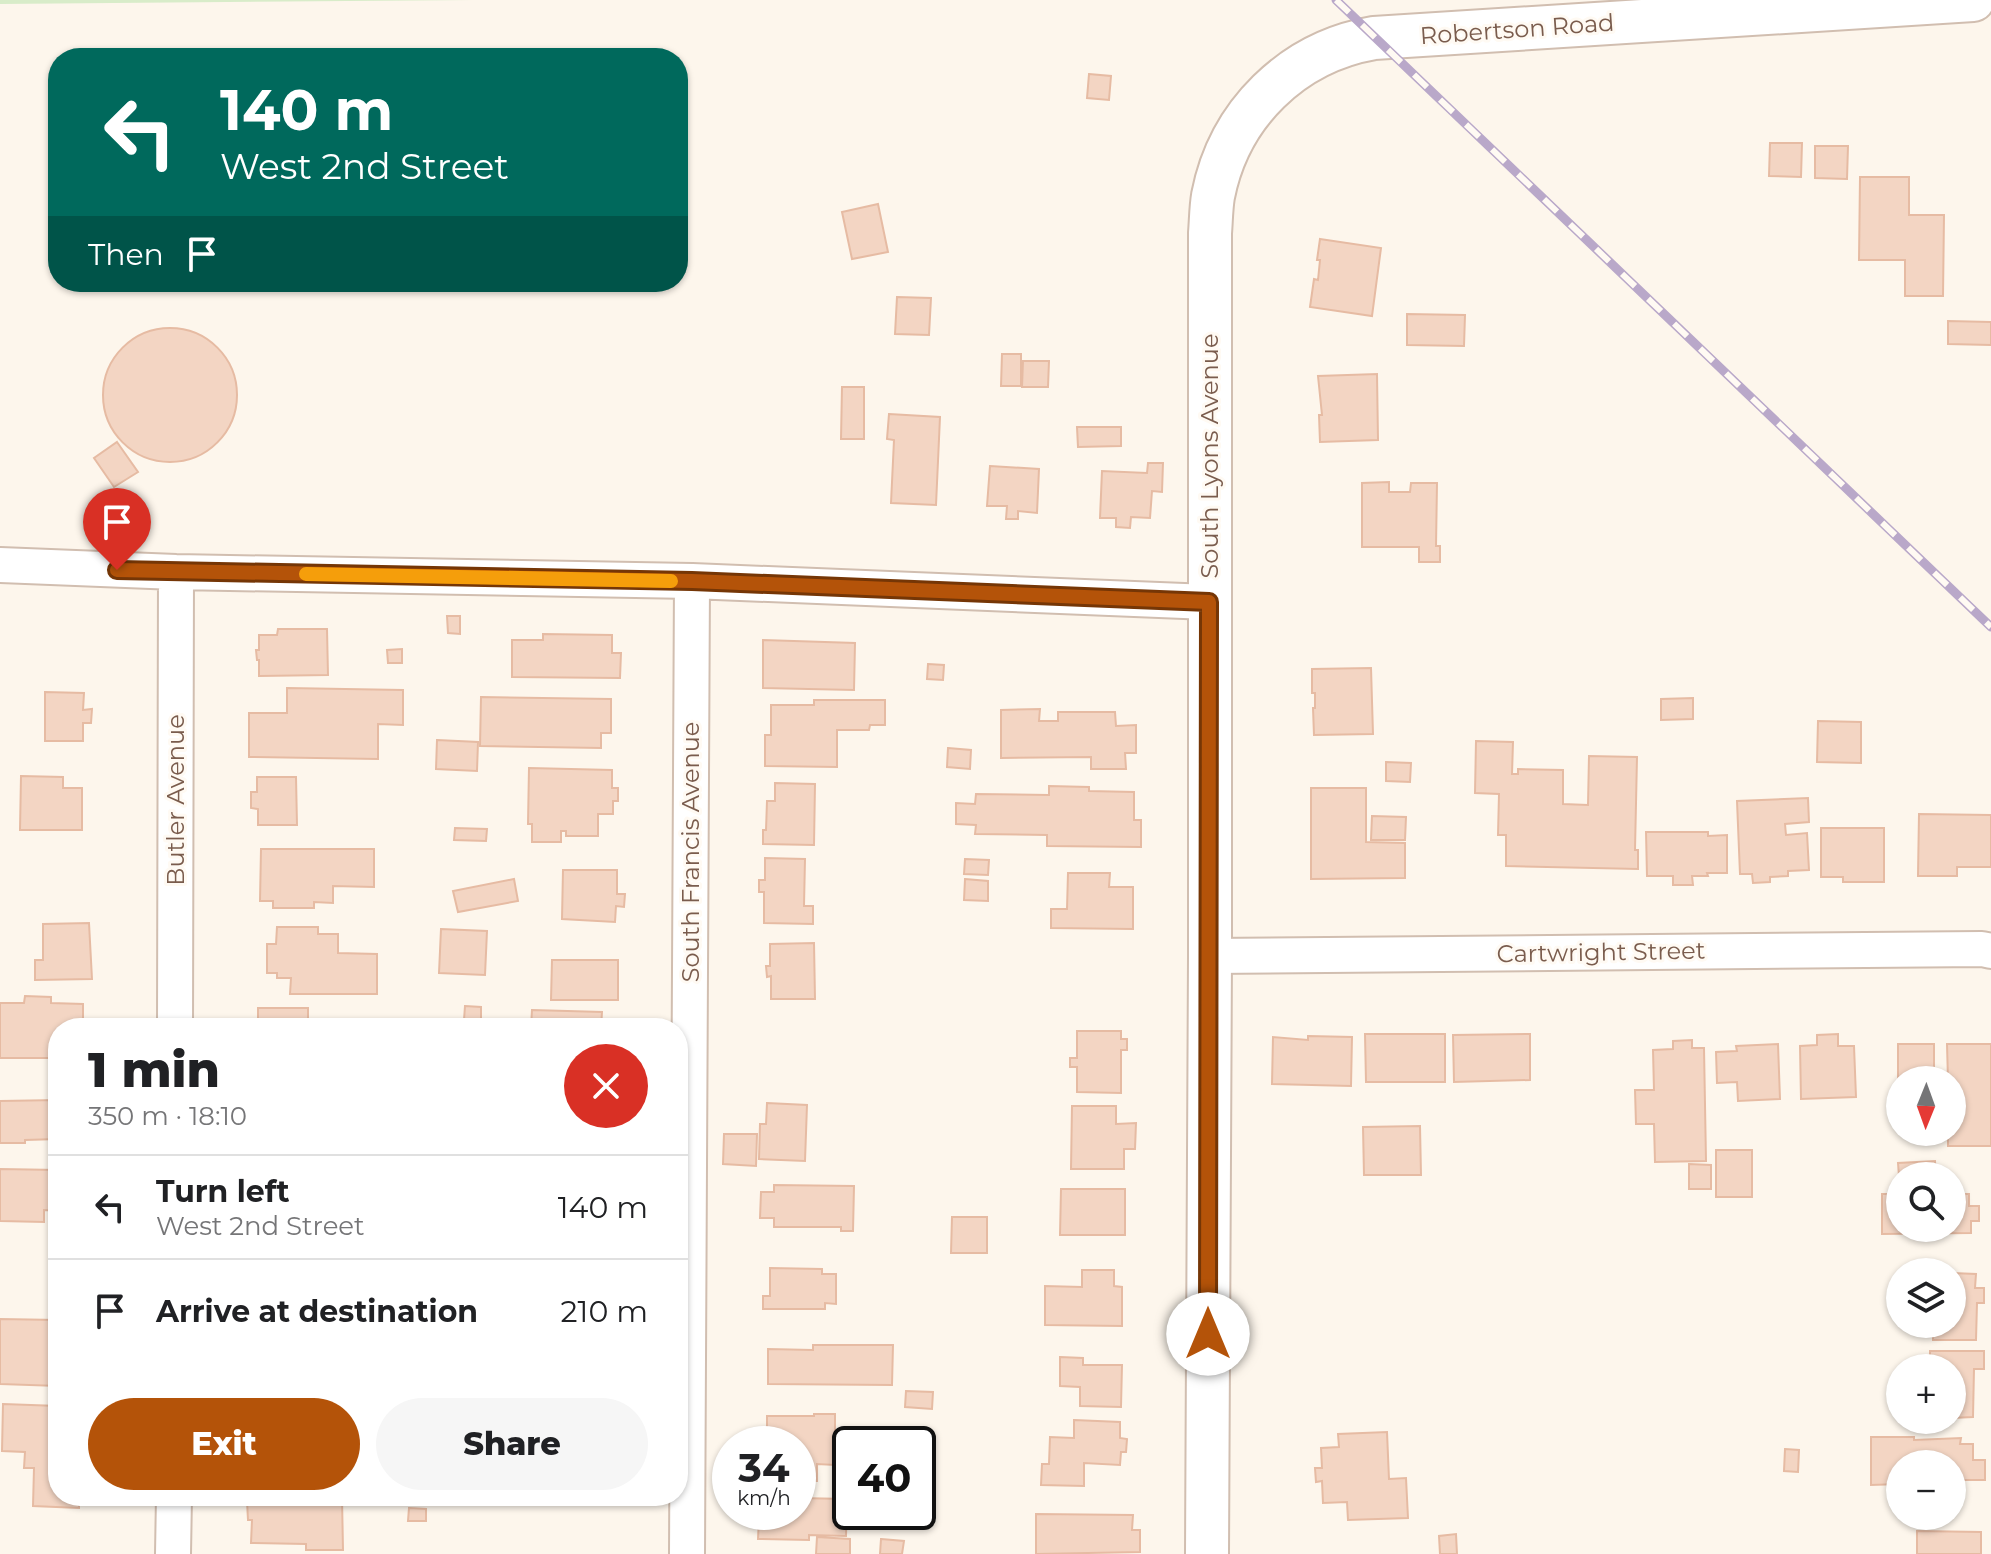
<!DOCTYPE html>
<html lang="en">
<head>
<meta charset="utf-8">
<style>
	body { margin:0; font-family:Montserrat,sans-serif; background:#f6f6f6; color:#202124; height:100vh; display:flex; flex-direction:column; font-size:30px; white-space:nowrap }
	* { box-sizing:border-box; margin:0 }
	p { font-size:26px; color:#757577 }
	.icon { flex:none; width:44px; height:44px; fill:none; stroke:currentColor; stroke-width:2; stroke-linecap:round; stroke-linejoin:round }
	.map { position:relative; flex:1; overflow:hidden }
	.drawer { position:absolute; left:48px; top:1018px; width:640px; height:488px; display:flex; flex-direction:column; background:#fff; border-radius:32px; box-shadow:0 2px 6px #0004 }
	.drawer>* { flex:none }
	.banner { position:absolute; left:48px; top:48px; width:640px; height:244px; border-radius:32px; box-shadow:0 2px 6px #0004; background:#00695c; color:#fff; overflow:hidden }
	.needle { width:52px; rotate:181deg }
	.buttons { position:absolute; left:1886px; top:1066px; display:grid; gap:16px }
	.buttons a { display:grid; place-items:center; width:80px; height:80px; border-radius:50%; background:#fff; box-shadow:0 2px 6px #0004; font-size:40px }
	.speed { position:absolute; left:712px; top:1426px; display:flex; gap:16px; font-size:40px; font-weight:700; text-align:center }
	.speed>* { display:grid; place-content:center; width:104px; height:104px; border-radius:50%; background:#fff; box-shadow:0 2px 6px #0004; line-height:1 }
	.speed small { font-size:20px; font-weight:400 }
	.speed .limit { border:4px solid #111; border-radius:12px; background:#fff; color:#111 }
	.pin { position:absolute; display:grid; place-items:center; width:68px; height:68px; color:#fff; margin:-82px -34px; border-radius:50% 50% 50% 0; rotate:-45deg; box-shadow:0 0 8px #0007 }
	.pin .icon { rotate:45deg }
	.me { position:absolute; width:88px; margin:-44px; rotate:0deg; stroke-linejoin:round; filter:drop-shadow(0 0 6px #0008) }
	.turn { display:flex; align-items:center; gap:28px; height:168px; padding:0 40px; font-size:36px }
	.turn .icon { width:104px; height:104px; stroke-width:2.5 }
	.turn b { display:block; font-size:56px; line-height:68px }
	.then { display:flex; align-items:center; height:76px; padding:0 40px; background:#0003; gap:16px; font-size:30px }
	.round { display:grid; place-items:center; flex:none; width:84px; height:84px; border-radius:42px; background:#f6f6f6 }
	.summary { display:flex; align-items:center; justify-content:space-between; height:136px; padding:0 40px }
	h1 { font-size:48px; font-weight:800; line-height:60px }
	.cta { display:flex; gap:16px; margin-top:auto; padding:16px 40px }
	.cta a { flex:1; height:92px; border-radius:48px; background:#b45309; color:#fff; font-size:32px; font-weight:800; line-height:92px; text-align:center }
	.cta a+a { background:#f6f6f6; color:#202124 }
	ul { padding:0; list-style:none }
	li { display:flex; align-items:center; gap:24px; height:104px; padding:0 40px; border-top:2px solid #e0e0e0 }
	li div { flex:1 }
	li b { display:block; font-size:30px }
	li em { font-style:normal }
	.map>svg:first-child { display:block }
	.green { fill:#d8ecc9 }
	.building { fill:#f3d5c3; stroke:#e6bba3; stroke-width:2 }
	.lines { fill:none; stroke-linecap:round; stroke-linejoin:round }
	.minor-casing { stroke:#d1beb0; stroke-width:38 }
	.tertiary-casing { stroke:#d1beb0; stroke-width:46 }
	.minor { stroke:#fff; stroke-width:34 }
	.tertiary { stroke:#fff; stroke-width:42 }
	.rail-casing { stroke:#b9a8c9; stroke-width:9 }
	.rail { stroke:#fffaf3; stroke-width:6; stroke-dasharray:18; stroke-linecap:butt }
	.route-casing { stroke:#753606; stroke-width:20 }
	.route { stroke:#b45309; stroke-width:14 }
	.slow { stroke:#f59e0b; stroke-width:14 }
	.labels { text-anchor:middle; dominant-baseline:central; stroke-width:6; stroke-linejoin:round; paint-order:stroke }
	.street-label { font-size:24px; fill:#7a5c4d; stroke:#fffaf3 }
</style>
</head>
<body>
<div class="map">
<svg width="1991" height="1554" viewBox="0 0 1991 1554">
	<rect width="100%" height="100%" fill="#fdf6ec"/>
	<path class="green" d="M 0,0 L 474,0 L 0,4 Z"/>
	<path class="building" d="M 1089,74 L 1111,76 L 1109,100 L 1087,98 Z
		M 1770,143 L 1802,143 L 1801,177 L 1769,176 Z
		M 1815,146 L 1848,146 L 1847,179 L 1815,178 Z
		M 1860,177 L 1909,177 L 1909,215 L 1944,215 L 1943,296 L 1905,296 L 1905,260 L 1859,260 Z
		M 878,204 L 888,252 L 852,259 L 842,212 Z
		M 1320,239 L 1381,248 L 1372,316 L 1310,307 L 1314,279 L 1318,280 L 1320,260 L 1317,260 Z
		M 897,297 L 931,298 L 929,335 L 895,334 Z
		M 1407,314 L 1465,315 L 1464,346 L 1407,345 Z
		M 1948,321 L 1991,322 L 1991,345 L 1948,344 Z
		M103 395a67 67 0 1 1 134 0a67 67 0 1 1-134 0Z
		M 1002,354 L 1021,354 L 1021,386 L 1001,386 Z
		M 1023,361 L 1049,361 L 1048,387 L 1022,387 Z
		M 1377,374 L 1378,440 L 1320,442 L 1319,415 L 1322,415 L 1318,376 Z
		M 842,387 L 864,387 L 864,439 L 841,439 Z
		M 889,414 L 940,417 L 936,505 L 891,503 L 894,440 L 887,439 Z
		M 1077,427 L 1121,427 L 1121,446 L 1078,447 Z
		M 117,442 L 138,472 L 114,487 L 94,458 Z
		M 1148,463 L 1163,463 L 1162,492 L 1152,491 L 1150,518 L 1131,517 L 1130,528 L 1116,527 L 1116,518 L 1100,518 L 1102,471 L 1147,473 Z
		M 990,466 L 1039,469 L 1037,513 L 1018,511 L 1018,519 L 1006,519 L 1007,506 L 987,506 Z
		M 1389,482 L 1389,492 L 1410,492 L 1411,483 L 1437,483 L 1436,546 L 1440,546 L 1440,562 L 1419,562 L 1419,547 L 1362,547 L 1362,483 Z
		M 447,616 L 460,616 L 460,634 L 448,633 Z
		M 278,629 L 327,629 L 328,675 L 259,676 L 259,660 L 257,660 L 256,650 L 259,650 L 259,635 L 277,635 Z
		M 543,634 L 612,635 L 612,653 L 621,653 L 620,678 L 512,677 L 512,640 L 543,640 Z
		M 763,640 L 855,643 L 854,690 L 763,688 Z
		M 402,649 L 402,663 L 388,663 L 387,650 Z
		M 928,664 L 944,665 L 943,680 L 927,679 Z
		M 1371,668 L 1373,734 L 1314,735 L 1313,708 L 1315,708 L 1315,693 L 1312,693 L 1312,669 Z
		M 287,688 L 403,690 L 403,725 L 378,724 L 378,759 L 249,757 L 249,713 L 287,713 Z
		M 45,692 L 84,693 L 83,710 L 92,709 L 91,723 L 83,723 L 83,741 L 45,741 Z
		M 481,697 L 611,699 L 611,733 L 601,733 L 601,748 L 480,746 Z
		M 1693,698 L 1693,719 L 1661,720 L 1661,699 Z
		M 814,700 L 885,700 L 885,725 L 870,725 L 869,730 L 837,730 L 837,767 L 765,766 L 765,735 L 771,735 L 771,705 L 814,705 Z
		M 1040,709 L 1039,721 L 1058,721 L 1058,712 L 1115,712 L 1116,726 L 1136,725 L 1136,753 L 1125,753 L 1126,769 L 1091,769 L 1091,757 L 1001,758 L 1001,710 Z
		M 1818,721 L 1861,722 L 1861,763 L 1817,762 Z
		M 437,740 L 478,742 L 477,771 L 436,769 Z
		M 1476,741 L 1513,742 L 1512,774 L 1518,774 L 1518,769 L 1563,770 L 1563,804 L 1588,805 L 1589,756 L 1637,757 L 1635,850 L 1638,850 L 1638,869 L 1506,866 L 1506,835 L 1498,835 L 1499,794 L 1475,793 Z
		M 948,748 L 971,750 L 970,769 L 947,767 Z
		M 1386,762 L 1411,763 L 1410,782 L 1386,781 Z
		M 529,768 L 612,770 L 612,788 L 618,788 L 618,801 L 613,801 L 613,814 L 598,814 L 598,836 L 566,836 L 566,831 L 561,831 L 561,842 L 532,842 L 532,824 L 528,824 Z
		M 21,776 L 63,777 L 63,788 L 82,788 L 82,830 L 20,830 Z
		M 257,777 L 296,777 L 297,825 L 258,825 L 258,809 L 251,808 L 251,792 L 257,792 Z
		M 775,783 L 815,784 L 814,845 L 763,844 L 763,830 L 766,830 L 767,801 L 775,801 Z
		M 1049,786 L 1089,787 L 1089,791 L 1134,792 L 1134,820 L 1141,820 L 1141,847 L 1047,846 L 1047,835 L 975,834 L 976,825 L 956,824 L 956,803 L 975,804 L 976,794 L 1049,795 Z
		M 1311,788 L 1366,788 L 1366,842 L 1405,843 L 1405,878 L 1311,879 Z
		M 1808,798 L 1809,822 L 1785,824 L 1786,835 L 1807,833 L 1809,870 L 1788,871 L 1788,876 L 1770,877 L 1770,882 L 1753,883 L 1752,874 L 1740,874 L 1737,801 Z
		M 1919,814 L 1991,815 L 1991,867 L 1957,867 L 1957,876 L 1918,876 Z
		M 1372,816 L 1406,817 L 1405,840 L 1371,840 Z
		M 455,828 L 487,829 L 486,841 L 454,840 Z
		M 1821,828 L 1884,828 L 1884,882 L 1843,882 L 1843,877 L 1821,877 Z
		M 1646,832 L 1708,832 L 1708,836 L 1727,835 L 1727,873 L 1707,873 L 1708,876 L 1692,876 L 1693,885 L 1673,885 L 1673,876 L 1647,876 Z
		M 261,849 L 374,849 L 374,887 L 333,886 L 333,903 L 314,902 L 314,908 L 273,908 L 273,901 L 260,901 Z
		M 765,858 L 805,859 L 804,906 L 813,906 L 813,924 L 764,923 L 764,892 L 759,892 L 759,880 L 765,880 Z
		M 965,859 L 989,860 L 988,875 L 964,874 Z
		M 563,870 L 617,870 L 617,894 L 625,894 L 624,907 L 616,906 L 615,922 L 562,919 Z
		M 1068,873 L 1110,873 L 1109,887 L 1133,887 L 1133,929 L 1051,928 L 1051,909 L 1067,909 Z
		M 514,879 L 518,901 L 458,912 L 453,891 Z
		M 965,879 L 988,881 L 988,901 L 964,900 Z
		M 89,923 L 92,979 L 35,980 L 35,960 L 43,960 L 43,924 Z
		M 277,927 L 318,927 L 318,934 L 338,934 L 338,953 L 377,954 L 377,994 L 290,994 L 291,978 L 277,978 L 277,973 L 267,973 L 267,944 L 276,944 Z
		M 441,929 L 487,931 L 485,975 L 439,973 Z
		M 814,943 L 815,999 L 771,999 L 771,976 L 767,977 L 766,966 L 770,966 L 770,944 Z
		M 552,960 L 618,960 L 618,1000 L 551,1000 Z
		M 25,996 L 51,997 L 51,1003 L 83,1004 L 83,1028 L 58,1028 L 58,1058 L 0,1058 L 0,1003 L 24,1003 Z
		M 465,1006 L 481,1007 L 481,1019 L 464,1020 Z
		M 258,1008 L 308,1008 L 308,1028 L 258,1028 Z
		M 532,1010 L 602,1012 L 601,1028 L 531,1028 Z
		M 1077,1031 L 1121,1031 L 1121,1039 L 1127,1039 L 1127,1050 L 1121,1050 L 1121,1093 L 1077,1092 L 1077,1067 L 1070,1067 L 1070,1058 L 1077,1058 Z
		M 1365,1034 L 1445,1034 L 1445,1082 L 1366,1082 Z
		M 1530,1034 L 1530,1080 L 1454,1082 L 1453,1035 Z
		M 1838,1034 L 1838,1046 L 1854,1046 L 1856,1097 L 1801,1099 L 1800,1046 L 1817,1045 L 1817,1035 Z
		M 1308,1036 L 1352,1037 L 1351,1086 L 1272,1084 L 1273,1037 L 1308,1040 Z
		M 1692,1040 L 1692,1048 L 1704,1048 L 1706,1161 L 1655,1162 L 1654,1124 L 1636,1124 L 1635,1090 L 1654,1090 L 1653,1050 L 1673,1049 L 1673,1041 Z
		M 1778,1044 L 1780,1099 L 1738,1101 L 1737,1082 L 1717,1083 L 1716,1052 L 1737,1051 L 1736,1046 Z
		M 1898,1044 L 1934,1044 L 1934,1080 L 1900,1080 L 1900,1098 L 1898,1098 Z
		M 1947,1044 L 1991,1044 L 1991,1146 L 1948,1146 L 1948,1132 L 1952,1132 L 1952,1080 L 1948,1080 Z
		M 58,1100 L 58,1139 L 25,1140 L 25,1143 L 0,1143 L 0,1101 Z
		M 767,1103 L 807,1105 L 805,1161 L 759,1159 L 760,1124 L 766,1124 Z
		M 1072,1106 L 1116,1106 L 1116,1124 L 1136,1123 L 1135,1149 L 1124,1149 L 1124,1169 L 1071,1169 Z
		M 1420,1126 L 1421,1175 L 1364,1175 L 1363,1127 Z
		M 724,1134 L 757,1134 L 756,1166 L 723,1164 Z
		M 1716,1150 L 1752,1150 L 1752,1197 L 1716,1197 Z
		M 1935,1161 L 1936,1176 L 1900,1176 L 1900,1190 L 1898,1163 Z
		M 1689,1164 L 1711,1165 L 1711,1189 L 1689,1189 Z
		M 0,1169 L 58,1170 L 58,1211 L 44,1210 L 44,1222 L 0,1221 Z
		M 774,1185 L 854,1186 L 853,1231 L 841,1231 L 841,1227 L 774,1227 L 774,1218 L 760,1218 L 761,1192 L 774,1192 Z
		M 1061,1189 L 1125,1189 L 1125,1235 L 1060,1235 Z
		M 1882,1194 L 1900,1194 L 1900,1228 L 1952,1228 L 1952,1194 L 1969,1194 L 1969,1206 L 1979,1206 L 1979,1221 L 1971,1221 L 1971,1233 L 1882,1234 Z
		M 952,1217 L 987,1217 L 987,1253 L 951,1253 Z
		M 770,1268 L 822,1269 L 822,1274 L 836,1274 L 836,1304 L 825,1303 L 825,1309 L 763,1309 L 763,1296 L 770,1296 Z
		M 1082,1270 L 1114,1270 L 1114,1286 L 1122,1287 L 1122,1326 L 1045,1325 L 1045,1286 L 1082,1287 Z
		M 1952,1273 L 1976,1274 L 1975,1288 L 1984,1288 L 1984,1303 L 1977,1303 L 1976,1340 L 1933,1340 L 1933,1324 L 1952,1324 Z
		M 0,1319 L 58,1320 L 58,1386 L 0,1384 Z
		M 813,1345 L 893,1345 L 892,1385 L 768,1384 L 768,1349 L 813,1350 Z
		M 1930,1351 L 1984,1351 L 1984,1369 L 1974,1369 L 1973,1417 L 1952,1418 L 1952,1368 L 1930,1368 Z
		M 1060,1357 L 1083,1358 L 1083,1365 L 1122,1365 L 1121,1407 L 1080,1406 L 1080,1387 L 1060,1386 Z
		M 906,1391 L 933,1392 L 932,1409 L 905,1407 Z
		M 3,1404 L 58,1406 L 58,1496 L 79,1496 L 79,1508 L 33,1506 L 34,1468 L 24,1468 L 25,1452 L 2,1451 Z
		M 814,1414 L 835,1414 L 835,1465 L 817,1464 L 817,1481 L 798,1481 L 798,1444 L 767,1444 L 767,1416 L 814,1416 Z
		M 1074,1420 L 1120,1422 L 1120,1438 L 1127,1439 L 1126,1452 L 1121,1452 L 1120,1465 L 1084,1463 L 1084,1486 L 1041,1485 L 1042,1464 L 1049,1464 L 1050,1437 L 1074,1438 Z
		M 1387,1432 L 1389,1479 L 1406,1478 L 1408,1518 L 1348,1520 L 1347,1502 L 1323,1503 L 1322,1481 L 1316,1482 L 1315,1468 L 1322,1468 L 1321,1448 L 1339,1447 L 1338,1434 Z
		M 1871,1437 L 1914,1437 L 1914,1440 L 1961,1438 L 1960,1444 L 1973,1444 L 1973,1460 L 1985,1460 L 1985,1480 L 1952,1480 L 1952,1464 L 1900,1464 L 1900,1484 L 1871,1485 Z
		M 1785,1449 L 1799,1450 L 1798,1472 L 1784,1471 Z
		M 288,1496 L 342,1498 L 343,1550 L 306,1550 L 306,1544 L 251,1543 L 252,1520 L 248,1520 L 247,1501 L 288,1502 Z
		M 402,1496 L 429,1496 L 429,1502 L 401,1502 Z
		M 798,1498 L 847,1499 L 846,1536 L 809,1535 L 809,1540 L 758,1539 L 759,1518 L 756,1518 L 756,1512 L 798,1512 Z
		M 409,1508 L 426,1509 L 426,1521 L 408,1521 Z
		M 1036,1514 L 1133,1515 L 1132,1530 L 1140,1530 L 1140,1552 L 1036,1554 Z
		M 1917,1531 L 1981,1532 L 1981,1554 L 1917,1554 Z
		M 1456,1534 L 1457,1554 L 1440,1554 L 1439,1536 Z
		M 817,1537 L 850,1539 L 850,1554 L 816,1554 Z
		M 881,1539 L 904,1541 L 902,1554 L 880,1554 Z"/>
	<g class="lines">
		<defs>
			<path id="minor" d="M 0,565 L 176,572 L 692,581 L 1209,602
				M 1210,956 L 1982,949 L 1991,951
				M 175,1028 L 176,572
				M 173,1554 L 174,1496
				M 687,1554 L 692,581"/>
			<path id="tertiary" d="M 1207,1554 L 1210,956 L 1210,233 C 1211,221 1211,208 1213,196 C 1229,114 1292,52 1374,38 L 1973,0"/>
		</defs>
		<use href="#minor" class="minor-casing"/>
		<use href="#tertiary" class="tertiary-casing"/>
		<use href="#minor" class="minor"/>
		<use href="#tertiary" class="tertiary"/>
		<defs>
			<path id="rail" d="M 1336,0 L 1991,627"/>
		</defs>
		<use href="#rail" class="rail-casing"/>
		<use href="#rail" class="rail"/>
	</g>
	<g class="lines">
		<defs>
			<path id="route" d="M 117,570 L 692,581 L 1209,602 L 1208,1334"/>
		</defs>
		<use href="#route" class="route-casing"/>
		<use href="#route" class="route"/>
		<path class="slow" d="M 306,574 L 671,581"/>
	</g>
	<g class="labels">
		<g class="street-label">
			<text transform="translate(1517 29) rotate(-4)">Robertson Road</text>
			<text transform="translate(1209 456) rotate(-90)">South Lyons Avenue</text>
			<text transform="translate(175 800) rotate(-90)">Butler Avenue</text>
			<text transform="translate(690 852) rotate(-90)">South Francis Avenue</text>
			<text transform="translate(1601 952) rotate(-1)">Cartwright Street</text>
		</g>
	</g>
</svg>
<div class="buttons">
<a><svg class="needle" viewBox="-14 -14 28 28"><path d="M0-13l5 13h-10z" fill="#e53935"/><path d="M0 13l5-13h-10z" fill="#757577"/></svg></a>
<a><svg class="icon" aria-label="search" viewBox="0 0 24 24"><circle cx="10" cy="10" r="6"/><path d="M15 15l6 6"/></svg></a>
<a><svg class="icon" aria-label="layers" viewBox="0 0 24 24"><path d="M12 4l9 5-9 5-9-5zM3 14l9 5 9-5"/></svg></a>
<a>+</a>
<a>−</a>
</div>
<div class="speed"><div>34<small>km/h</small></div><div class="limit">40</div></div>
<div class="pin" style="left:117px;top:570px;background:#d93025"><svg class="icon" aria-label="arrive" viewBox="0 0 24 24"><path d="M6 21V4h12l-3 4 3 4H6"/></svg></div>
<svg class="me" style="left:1208px;top:1334px" viewBox="-20 -20 40 40"><circle r="19" fill="#fff"/><path d="M0-13L10 11 0 6-10 11z" fill="#b45309"/></svg>
<div class="banner">
<div class="turn"><svg class="icon" aria-label="left" viewBox="0 0 24 24"><path d="M17 20v-9H6M10 6l-5 5 5 5"/></svg><div><b>140 m</b>West 2nd Street</div></div>
<div class="then">Then<svg class="icon" aria-label="arrive" viewBox="0 0 24 24"><path d="M6 21V4h12l-3 4 3 4H6"/></svg></div>
</div>
<section class="drawer">
<div class="summary"><div><h1>1 min</h1><p>350 m · 18:10</p></div><a class="round" style="background:#d93025;color:#fff"><svg class="icon" aria-label="close" viewBox="0 0 24 24"><path d="M6 6l12 12M18 6L6 18"/></svg></a></div>
<ul>
<li><svg class="icon" aria-label="left" viewBox="0 0 24 24"><path d="M17 20v-9H6M10 6l-5 5 5 5"/></svg><div><b>Turn left</b><p>West 2nd Street</p></div><em>140 m</em></li>
<li><svg class="icon" aria-label="arrive" viewBox="0 0 24 24"><path d="M6 21V4h12l-3 4 3 4H6"/></svg><div><b>Arrive at destination</b></div><em>210 m</em></li>
</ul>
<div class="cta"><a>Exit</a><a>Share</a></div>
</section>
</div>
</body>
</html>
